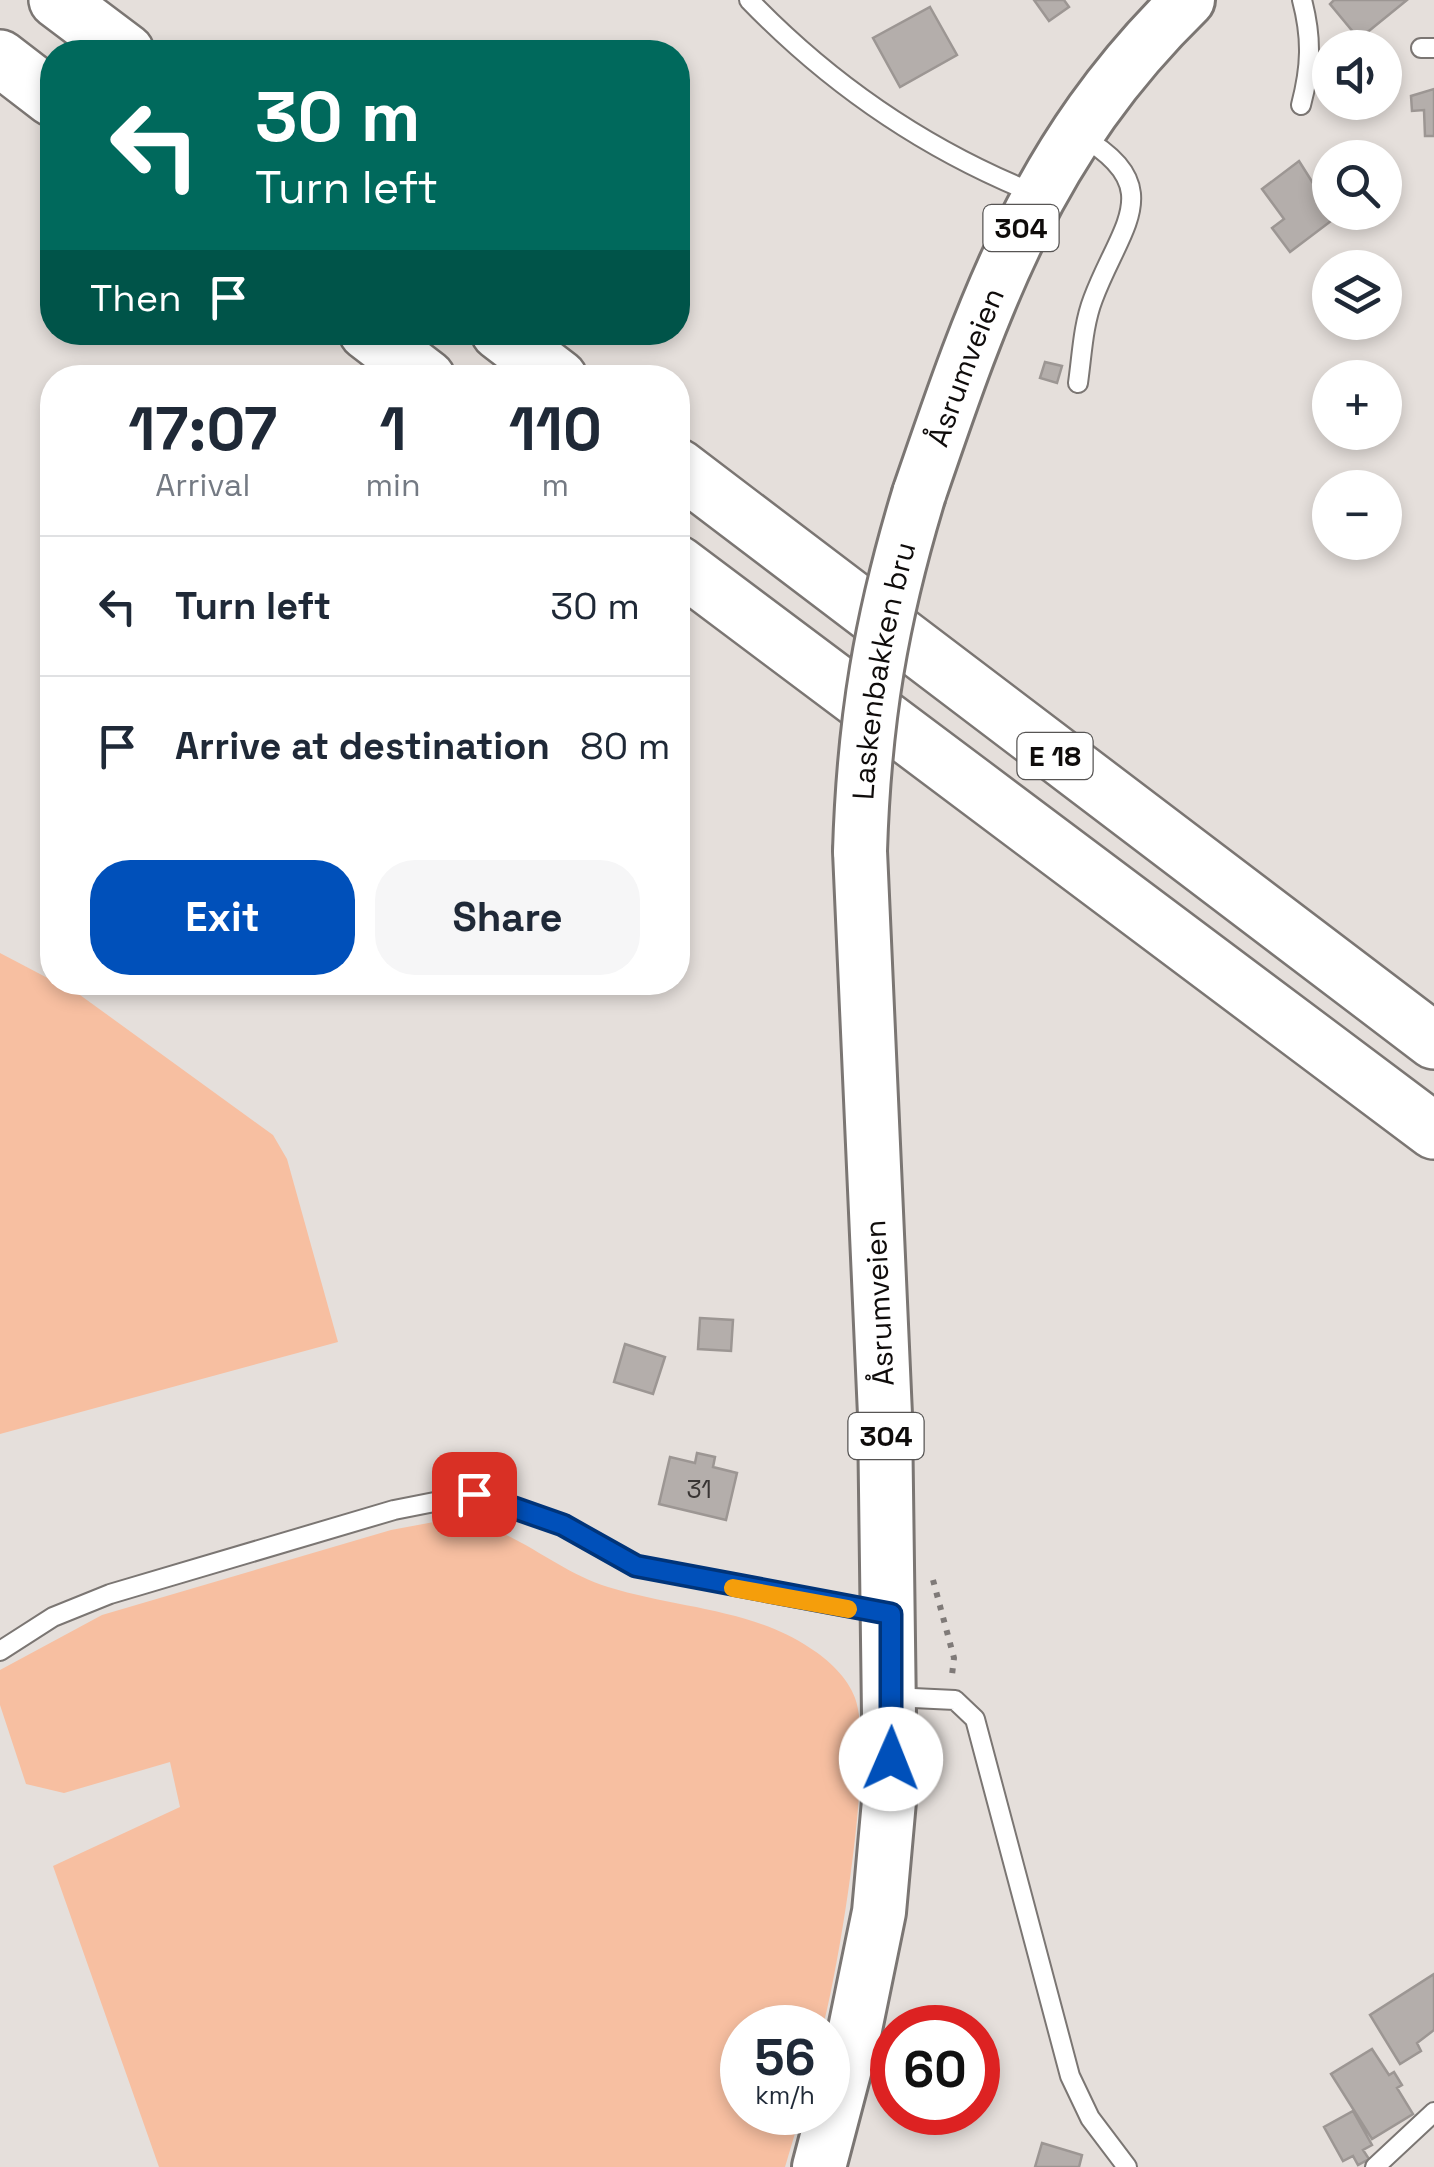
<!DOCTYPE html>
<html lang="en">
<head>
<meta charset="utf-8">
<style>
	body { margin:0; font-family:"Space Grotesk",sans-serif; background:#f6f6f7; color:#1f2937; height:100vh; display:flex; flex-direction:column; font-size:38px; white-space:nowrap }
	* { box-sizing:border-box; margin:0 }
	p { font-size:32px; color:#747a83 }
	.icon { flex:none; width:55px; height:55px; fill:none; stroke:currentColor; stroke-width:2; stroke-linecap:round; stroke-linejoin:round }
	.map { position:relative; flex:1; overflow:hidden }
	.sheet { position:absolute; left:40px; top:365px; width:650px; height:630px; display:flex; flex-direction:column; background:#fff; border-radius:40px; box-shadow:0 5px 15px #0003 }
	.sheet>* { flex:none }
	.hud { position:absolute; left:40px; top:40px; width:650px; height:305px; border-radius:40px; box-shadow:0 5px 15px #0003; background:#00695c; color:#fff; overflow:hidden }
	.controls { position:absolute; left:1312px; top:30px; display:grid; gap:20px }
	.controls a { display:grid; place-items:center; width:90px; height:90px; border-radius:50%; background:#fff; box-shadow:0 5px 15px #0003; font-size:50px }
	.speed { position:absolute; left:720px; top:2005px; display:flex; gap:20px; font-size:50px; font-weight:700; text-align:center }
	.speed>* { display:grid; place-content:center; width:130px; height:130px; border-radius:50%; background:#fff; box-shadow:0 5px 15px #0003; line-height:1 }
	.speed small { font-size:25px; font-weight:400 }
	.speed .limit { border:15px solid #d22; background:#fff; color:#111 }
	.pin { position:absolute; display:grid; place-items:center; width:85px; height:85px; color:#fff; margin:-42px; border-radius:20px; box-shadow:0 5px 15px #0006 }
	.me { position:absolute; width:110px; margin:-55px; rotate:1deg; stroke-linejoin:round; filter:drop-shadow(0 0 8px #0008) }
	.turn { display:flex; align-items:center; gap:35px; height:210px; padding:0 50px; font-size:45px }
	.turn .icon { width:130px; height:130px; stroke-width:2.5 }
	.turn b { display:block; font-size:70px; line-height:85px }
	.then { display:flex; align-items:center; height:95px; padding:0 50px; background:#0003; gap:20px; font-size:38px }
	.eta { display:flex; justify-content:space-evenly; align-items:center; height:170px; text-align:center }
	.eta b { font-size:60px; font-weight:700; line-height:70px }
	.action { display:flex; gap:20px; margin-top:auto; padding:20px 50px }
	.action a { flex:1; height:115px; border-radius:40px; background:#0050ba; color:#fff; font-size:40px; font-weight:700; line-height:115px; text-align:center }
	.action a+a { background:#f6f6f7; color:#1f2937 }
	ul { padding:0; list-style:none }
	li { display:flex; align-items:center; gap:30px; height:140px; padding:0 50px; border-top:2px solid #e0e1e3 }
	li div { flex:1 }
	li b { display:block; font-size:38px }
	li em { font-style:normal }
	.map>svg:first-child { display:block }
	.green { fill:#f7bfa1 }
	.building { fill:#b4aeab; stroke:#9c9693; stroke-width:2.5 }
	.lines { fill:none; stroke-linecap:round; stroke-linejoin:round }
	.service-casing { stroke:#7b7673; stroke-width:22 }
	.primary-casing { stroke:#7b7673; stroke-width:58 }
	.motorway-casing { stroke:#7b7673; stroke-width:60 }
	.path { stroke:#7f7a78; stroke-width:6; stroke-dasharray:5 8; stroke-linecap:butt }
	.service { stroke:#fff; stroke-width:18 }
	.primary { stroke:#fff; stroke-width:52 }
	.motorway { stroke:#fff; stroke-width:55 }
	.primary-bridge-casing { stroke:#7b7673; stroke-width:58; stroke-linecap:butt }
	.primary-bridge { stroke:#fff; stroke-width:52 }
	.route-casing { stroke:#003479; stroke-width:25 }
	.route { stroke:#0050ba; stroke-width:18 }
	.slow { stroke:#f59e0b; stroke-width:18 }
	.labels { text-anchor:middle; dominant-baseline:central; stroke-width:8; stroke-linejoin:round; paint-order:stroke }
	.number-label { font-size:25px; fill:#383433 }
	.shield { fill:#fff; stroke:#575554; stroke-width:2.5 }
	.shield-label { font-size:28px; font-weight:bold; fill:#0f0c0b }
	.street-label { font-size:30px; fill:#0f0c0b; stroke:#fff }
</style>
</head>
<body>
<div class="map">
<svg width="1434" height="2167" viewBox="0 0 1434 2167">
	<rect width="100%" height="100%" fill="#e5dfdb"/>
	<path class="green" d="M 0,953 L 80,995 L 273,1135 L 287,1159 L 338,1342 L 0,1434 Z
		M 450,1519 C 511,1523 552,1570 608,1587 C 675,1608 750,1608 810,1648 C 828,1659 848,1678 855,1698 C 875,1752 839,1966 823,2027 L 742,2028 L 742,2112 L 801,2113 L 785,2167 L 159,2167 L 53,1866 L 180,1807 L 170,1762 L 64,1793 L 26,1784 L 0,1705 L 0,1670 L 102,1615 L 391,1530 Z"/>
	<path class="building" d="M 1034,0 L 1064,0 L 1069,7 L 1049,21 Z
		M 1334,0 L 1407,0 L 1359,39 L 1330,4 Z
		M 930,7 L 957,55 L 900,87 L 873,38 Z
		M 1434,89 L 1434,136 L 1425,136 L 1424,110 L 1412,111 L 1411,96 Z
		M 1299,161 L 1335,218 L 1290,252 L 1272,228 L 1284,219 L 1262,189 Z
		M 1045,362 L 1062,366 L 1057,383 L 1040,378 Z
		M 700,1318 L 733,1320 L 731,1351 L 698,1349 Z
		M 625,1344 L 665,1357 L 653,1394 L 614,1382 Z
		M 697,1453 L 715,1457 L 713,1467 L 737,1473 L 726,1520 L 659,1504 L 670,1457 L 695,1463 Z
		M 1434,1974 L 1434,2030 L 1417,2043 L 1421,2051 L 1400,2064 L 1370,2015 Z
		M 1372,2049 L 1389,2075 L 1394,2072 L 1402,2085 L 1397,2088 L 1413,2114 L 1372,2139 L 1331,2074 Z
		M 1353,2111 L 1372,2145 L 1363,2150 L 1369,2159 L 1358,2165 L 1353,2156 L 1343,2161 L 1324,2127 Z
		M 1042,2143 L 1082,2155 L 1079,2167 L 1035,2167 Z"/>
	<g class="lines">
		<defs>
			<path id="service" d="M 749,0 C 831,85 926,150 1036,194
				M 1421,48 L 1434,48
				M 1301,105 C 1311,67 1312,38 1302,0
				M 1078,383 C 1082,355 1083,325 1093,299 C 1120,226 1170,187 1079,135
				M 0,1651 L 53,1617 L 110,1594 L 394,1510 L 475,1494 L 563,1525 L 636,1566 L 881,1613
				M 892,1697 L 955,1700 L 975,1719 L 1070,2076 L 1090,2118 L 1127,2167
				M 1375,2167 L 1434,2112"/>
			<g id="primary">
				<path id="s1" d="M 919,494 C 985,301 1038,146 1188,0"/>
				<path d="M 819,2167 L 854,2034 L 879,1912 L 890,1790 L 885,1415 L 860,851"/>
			</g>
			<path id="motorway" d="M 57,0 L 126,52
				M 0,58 L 52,98
				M 367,332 L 427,378
				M 499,332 L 559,378
				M 678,467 L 1434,1041
				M 678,564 L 1434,1131"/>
		</defs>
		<use href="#service" class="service-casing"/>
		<use href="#primary" class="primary-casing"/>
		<use href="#motorway" class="motorway-casing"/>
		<path class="path" d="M 933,1580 L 954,1658 L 952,1675"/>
		<use href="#service" class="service"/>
		<use href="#primary" class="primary"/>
		<use href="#motorway" class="motorway"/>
		<defs>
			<g id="primary-bridge">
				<path id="s2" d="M 860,851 C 864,720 881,619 919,494"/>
			</g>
		</defs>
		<use href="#primary-bridge" class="primary-bridge-casing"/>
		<use href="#primary-bridge" class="primary-bridge"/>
	</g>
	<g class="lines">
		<defs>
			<path id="route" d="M 474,1494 L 563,1525 L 636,1566 L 891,1614 L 891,1759"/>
		</defs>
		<use href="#route" class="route-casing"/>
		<use href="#route" class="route"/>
		<path class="slow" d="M 733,1588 L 848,1609"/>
	</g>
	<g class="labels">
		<g class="number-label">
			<text x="699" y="1489">31</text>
		</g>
		<g class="shield">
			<rect x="983.5" y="205" width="75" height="46" rx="8"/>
			<rect x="1017.5" y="733" width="75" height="46" rx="8"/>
			<rect x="848.5" y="1413" width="75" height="46" rx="8"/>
		</g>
		<g class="shield-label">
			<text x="1021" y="228">304</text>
			<text x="1055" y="756">E 18</text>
			<text x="886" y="1436">304</text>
		</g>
		<g class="street-label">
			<text stroke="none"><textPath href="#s1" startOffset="135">Åsrumveien</textPath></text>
			<text stroke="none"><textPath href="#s2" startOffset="182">Laskenbakken bru</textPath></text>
			<text transform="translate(879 1303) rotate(-93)">Åsrumveien</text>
		</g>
	</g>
</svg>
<div class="controls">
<a><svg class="icon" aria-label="sound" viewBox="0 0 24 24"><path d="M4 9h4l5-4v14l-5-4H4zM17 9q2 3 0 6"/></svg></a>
<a><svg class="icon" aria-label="search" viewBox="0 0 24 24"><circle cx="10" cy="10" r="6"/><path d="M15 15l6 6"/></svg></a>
<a><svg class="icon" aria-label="layers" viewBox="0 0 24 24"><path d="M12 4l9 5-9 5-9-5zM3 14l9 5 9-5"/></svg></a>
<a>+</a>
<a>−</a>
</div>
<div class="speed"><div>56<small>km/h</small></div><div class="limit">60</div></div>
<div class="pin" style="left:474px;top:1494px;background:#d93025"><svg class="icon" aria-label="arrive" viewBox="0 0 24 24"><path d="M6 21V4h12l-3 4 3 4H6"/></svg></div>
<svg class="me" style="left:891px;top:1759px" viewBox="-20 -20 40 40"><circle r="19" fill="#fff"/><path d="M0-13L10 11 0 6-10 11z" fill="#0050ba"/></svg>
<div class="hud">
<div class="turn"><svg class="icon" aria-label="left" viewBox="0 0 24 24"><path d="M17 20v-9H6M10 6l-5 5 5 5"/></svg><div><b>30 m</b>Turn left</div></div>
<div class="then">Then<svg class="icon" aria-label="arrive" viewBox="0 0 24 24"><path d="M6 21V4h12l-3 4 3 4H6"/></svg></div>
</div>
<section class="sheet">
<div class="eta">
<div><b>17:07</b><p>Arrival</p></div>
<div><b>1</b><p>min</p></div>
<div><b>110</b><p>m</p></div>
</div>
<ul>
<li><svg class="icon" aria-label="left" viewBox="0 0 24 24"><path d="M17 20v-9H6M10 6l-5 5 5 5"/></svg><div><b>Turn left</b></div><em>30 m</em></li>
<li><svg class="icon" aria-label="arrive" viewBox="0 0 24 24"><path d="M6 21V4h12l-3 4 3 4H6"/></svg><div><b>Arrive at destination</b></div><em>80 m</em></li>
</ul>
<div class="action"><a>Exit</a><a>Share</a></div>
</section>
</div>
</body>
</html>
